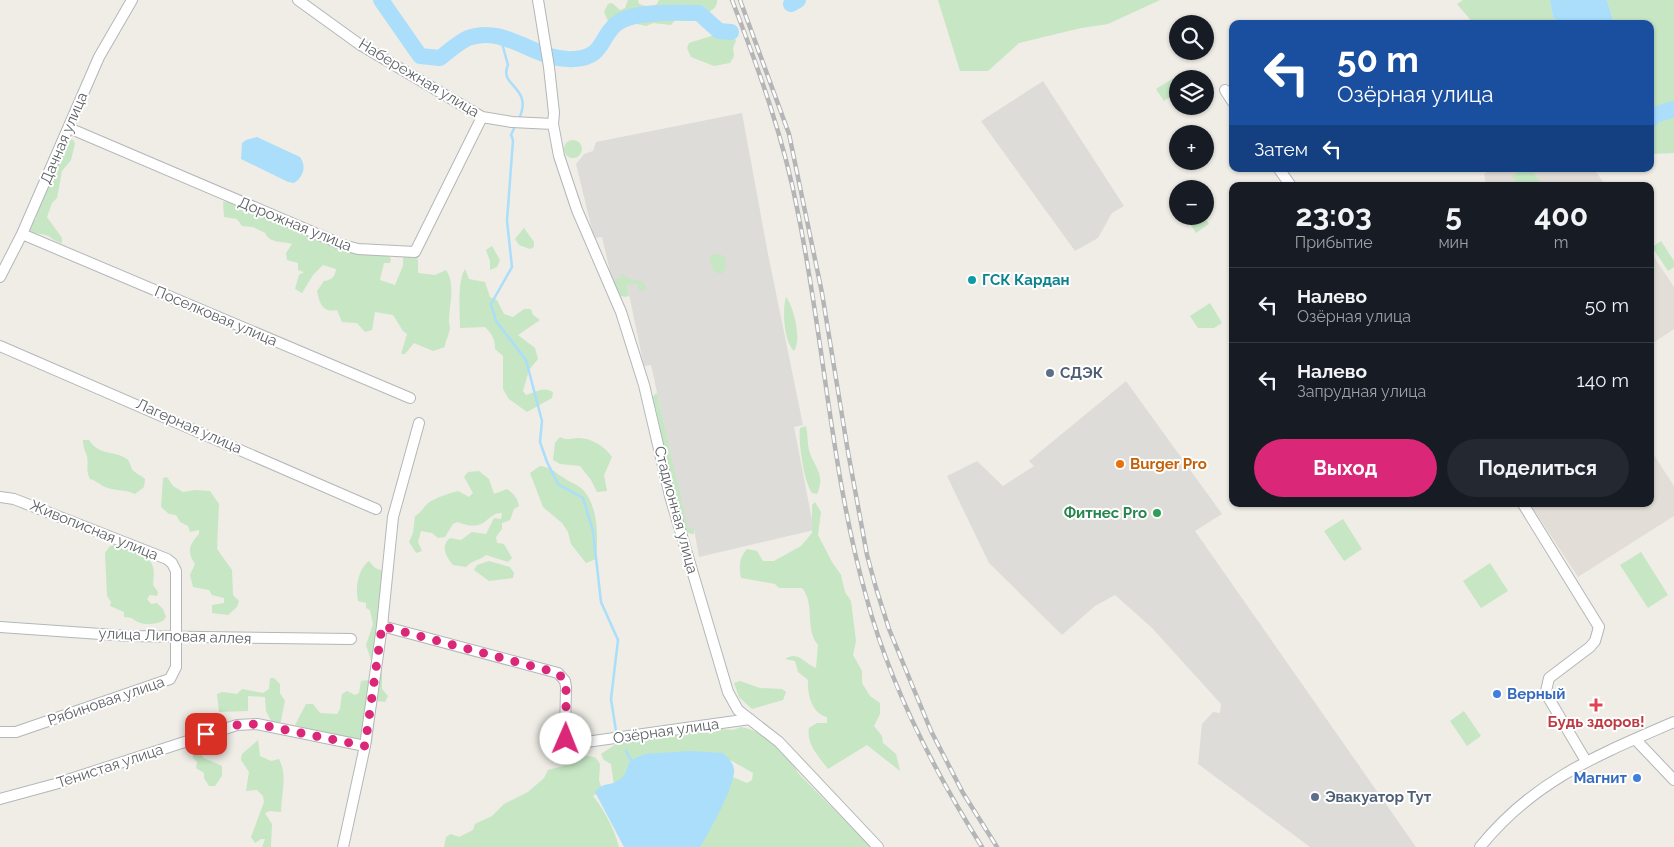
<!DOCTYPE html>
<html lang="ru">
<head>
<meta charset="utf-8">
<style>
	body { margin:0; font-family:Raleway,sans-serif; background:#242831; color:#f1f3f6; height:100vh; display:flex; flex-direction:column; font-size:19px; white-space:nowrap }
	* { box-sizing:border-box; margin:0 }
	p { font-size:16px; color:#9ea1a6 }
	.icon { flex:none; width:28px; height:28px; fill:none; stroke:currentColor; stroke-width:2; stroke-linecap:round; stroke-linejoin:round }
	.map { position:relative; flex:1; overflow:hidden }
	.drawer { position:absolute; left:1229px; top:182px; width:425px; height:325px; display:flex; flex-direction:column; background:#171b24; border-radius:10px; box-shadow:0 1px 4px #0004 }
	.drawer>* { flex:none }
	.banner { position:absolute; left:1229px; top:20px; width:425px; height:152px; border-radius:10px; box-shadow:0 1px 4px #0004; background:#1a4fa0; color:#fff; overflow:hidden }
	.buttons { position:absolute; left:1169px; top:15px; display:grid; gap:10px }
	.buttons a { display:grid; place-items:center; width:45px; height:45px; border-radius:50%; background:#171b24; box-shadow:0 1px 4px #0004; font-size:25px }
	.pin { position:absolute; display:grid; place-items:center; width:42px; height:42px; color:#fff; margin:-21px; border-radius:10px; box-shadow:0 2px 8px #0006 }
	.me { position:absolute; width:55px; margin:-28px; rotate:1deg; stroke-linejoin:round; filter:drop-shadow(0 0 4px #0008) }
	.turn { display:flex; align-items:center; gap:18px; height:105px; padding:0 25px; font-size:22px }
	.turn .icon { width:65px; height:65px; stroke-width:2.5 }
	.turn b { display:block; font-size:35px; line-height:42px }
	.then { display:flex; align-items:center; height:48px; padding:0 25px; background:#0003; gap:10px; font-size:19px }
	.eta { display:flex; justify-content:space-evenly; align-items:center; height:85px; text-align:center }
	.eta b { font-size:30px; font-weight:700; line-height:35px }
	.button { display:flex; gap:10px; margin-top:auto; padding:10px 25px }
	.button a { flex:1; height:58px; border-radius:30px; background:#db2777; color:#fff; font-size:20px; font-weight:700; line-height:58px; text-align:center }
	.button a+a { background:#242831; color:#f1f3f6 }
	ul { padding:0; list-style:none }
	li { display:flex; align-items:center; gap:15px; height:75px; padding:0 25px; border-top:1px solid #363941 }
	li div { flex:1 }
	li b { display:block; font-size:19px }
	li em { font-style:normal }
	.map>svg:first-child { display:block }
	.industrial { fill:#dedcd8 }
	.education { fill:#e2ded7 }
	.green { fill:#c6e6c4 }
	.water { fill:#aadefb }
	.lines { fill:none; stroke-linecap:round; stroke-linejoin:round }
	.stream { stroke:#aadefb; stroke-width:2.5 }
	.river { stroke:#aadefb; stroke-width:16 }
	.minor-casing { stroke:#b3b7ba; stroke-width:12 }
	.minor { stroke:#fff; stroke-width:10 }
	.rail-casing { stroke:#b4b5b6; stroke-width:4.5 }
	.rail { stroke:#fff; stroke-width:2.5; stroke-dasharray:8; stroke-linecap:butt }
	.route { stroke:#db2777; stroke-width:9; stroke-dasharray:0 16.2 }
	.culture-dot { fill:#0f9aa8; stroke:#fff; stroke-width:2 }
	.service-dot { fill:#5c6f8a; stroke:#fff; stroke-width:2 }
	.food-dot { fill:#e8710a; stroke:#fff; stroke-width:2 }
	.leisure-dot { fill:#2e9e5b; stroke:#fff; stroke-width:2 }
	.shop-dot { fill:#3f7fe0; stroke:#fff; stroke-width:2 }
	.health-dot { fill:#e0444e; stroke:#fff; stroke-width:2 }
	.labels { text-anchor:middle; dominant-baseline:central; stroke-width:4; stroke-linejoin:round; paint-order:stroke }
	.street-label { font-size:15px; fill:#5e6266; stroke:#fff }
	.culture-label { font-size:15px; font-weight:bold; fill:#0d838f; stroke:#fff; text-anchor:start }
	.service-label { font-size:15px; font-weight:bold; fill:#4e5e75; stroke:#fff; text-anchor:start }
	.food-label { font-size:15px; font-weight:bold; fill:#c56008; stroke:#fff; text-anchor:start }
	.leisure-label { font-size:15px; font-weight:bold; fill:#27864d; stroke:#fff; text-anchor:end }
	.shop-label { font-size:15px; font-weight:bold; fill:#366cbe; stroke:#fff; text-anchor:start }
	.health-label { font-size:15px; font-weight:bold; fill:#be3a42; stroke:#fff }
</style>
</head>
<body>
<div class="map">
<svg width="1674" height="847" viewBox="0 0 1674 847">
	<rect width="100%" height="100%" fill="#efede6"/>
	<path class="industrial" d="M 1043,81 L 1124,206 L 1112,213 L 1098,238 L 1075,251 L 981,121 Z
		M 742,113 L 768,254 L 803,425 L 794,427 L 814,530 L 699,557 L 694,529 L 687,529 L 651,365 L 644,366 L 627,285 L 612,280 L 602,237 L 594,238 L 576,164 L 584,154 L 593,151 L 596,142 Z
		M 1126,381 L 1222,514 L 1195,531 L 1416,847 L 1310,847 L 1198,764 L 1202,724 L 1213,712 L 1220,713 L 1221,704 L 1152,628 L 1115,595 L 1095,606 L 1062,635 L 989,563 L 947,476 L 977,461 L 1003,486 L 1034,466 L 1029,461 Z"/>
	<path class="education" d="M 1492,169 L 1594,169 L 1606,186 L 1483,186 L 1486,184 L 1484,174 Z
		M 1650,251 L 1674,287 L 1674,329 L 1650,345 Z
		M 1650,449 L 1674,486 L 1674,516 L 1578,577 L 1530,504 L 1650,504 Z"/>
	<path class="green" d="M 628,0 L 638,0 L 639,4 L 649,7 L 656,5 L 659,0 L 717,0 C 719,15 686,20 676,19 L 671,25 L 653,23 L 646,26 L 629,22 L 608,21 L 604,12 L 608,4 L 612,3 L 620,10 L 625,8 Z
		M 938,0 L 1160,0 L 1108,24 L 1081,28 L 1019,43 L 988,71 L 960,71 Z
		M 1463,0 L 1550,0 L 1553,17 L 1561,24 L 1474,24 L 1457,4 Z
		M 1607,0 L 1674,0 L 1674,153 L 1650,154 L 1650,24 L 1614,24 Z
		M 727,31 L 736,40 L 733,48 L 734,56 L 730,63 L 714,66 L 691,57 L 687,48 L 689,43 Z
		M 1180,74 L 1183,79 L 1178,79 L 1177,92 L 1164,101 L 1156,89 Z
		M 68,138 L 72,139 L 75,143 L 71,160 L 62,171 L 57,198 L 52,203 L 47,217 L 62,238 L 62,243 C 54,242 52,237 46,235 C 38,233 35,235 29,230 L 30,222 L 36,219 L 39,203 L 43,198 Z
		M564 149a9 9 0 1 1 18 0a9 9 0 1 1-18 0Z
		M 1523,169 L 1531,169 L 1543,186 L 1519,186 L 1512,176 Z
		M 229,201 L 305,232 L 309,237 L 386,253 L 391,259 L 390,263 L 384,263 L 380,280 L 395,285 L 403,266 L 403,258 L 407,255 L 414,255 L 418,260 L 418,273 L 435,275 L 446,270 C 456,285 449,304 449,321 C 449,325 451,328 449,332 C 448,338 445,341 445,347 L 433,351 L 414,343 L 405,354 L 401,354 L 407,334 L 403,331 L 393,315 L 375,312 L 372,330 L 365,332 L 357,323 L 342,322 L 337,310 C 322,313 320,304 317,291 L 324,281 C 332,280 335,277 336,269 L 323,265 L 313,275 L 302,293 L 295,289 L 299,275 L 304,272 L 298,270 L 298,263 L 287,260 L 286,253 L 292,244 C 283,241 270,244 265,233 L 253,227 L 242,226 L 237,219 L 224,217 L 223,202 Z
		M 1185,216 L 1204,216 L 1209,224 L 1196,233 Z
		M 524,228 L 534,242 L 534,247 L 530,249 L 519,245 L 515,239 Z
		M 1661,241 L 1674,261 L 1674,267 L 1668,271 L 1652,247 Z
		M 492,246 L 500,260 L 497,267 L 490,270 L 490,261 L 486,250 Z
		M 718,254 L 725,256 C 726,263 727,269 721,274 L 714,272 L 709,259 L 711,255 Z
		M 465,269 L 469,279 L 485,282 L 490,297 L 497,300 L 504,314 L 513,317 L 524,309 L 531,309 L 533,315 L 540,320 L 518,335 L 535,348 L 538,359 L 529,370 L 523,391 L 526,395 C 536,392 543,386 553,392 L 552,398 L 527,412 L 509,399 L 503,389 L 503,356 L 495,349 C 495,339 492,334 485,327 L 460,328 C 460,313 457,282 465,269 Z
		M 610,272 L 612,280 L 621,278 L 621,273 L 628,278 L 644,282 L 646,290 L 639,291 L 637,283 L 627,285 L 629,296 C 616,300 613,284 609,274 Z
		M 786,297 C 794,307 802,340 794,351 C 784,342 782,310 786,297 Z
		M 1210,303 L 1222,323 L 1214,328 L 1198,328 L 1190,316 Z
		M 657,393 L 688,529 L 694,528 L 694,534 L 687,533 L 683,528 L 673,490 L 673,483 L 667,468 L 668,463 L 665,458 L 656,409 C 653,404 650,396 657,393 Z
		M 806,426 C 808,434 807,442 809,450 C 814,468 826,473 817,494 L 812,493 C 804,482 798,442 800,428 Z
		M 560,437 C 568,441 571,438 579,438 C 592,438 605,447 612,457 L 604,475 L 607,491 L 597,492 L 591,480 L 580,466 L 560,464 L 553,460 L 555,443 Z
		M 83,440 L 89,440 C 99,456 114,450 127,459 C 131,462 130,469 135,472 C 138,475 141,475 145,479 L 144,487 L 135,494 C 125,489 114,491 105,487 C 100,485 97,481 90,479 C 85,469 89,466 87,456 C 85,450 83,447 83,440 Z
		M 540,466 C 553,468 554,472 564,478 C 569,482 576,484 581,488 C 599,505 598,536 596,559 L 586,563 L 571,544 L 568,532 L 562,523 L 543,507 L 530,473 Z
		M 479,471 L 489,479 L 494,494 L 507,489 C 514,494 517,497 519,506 L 514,509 L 510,520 L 502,523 L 502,529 L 496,537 L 497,543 L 504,544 L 512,558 L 508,562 L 486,555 C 479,561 472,560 466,567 L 453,565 C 446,557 440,546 450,538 L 461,540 L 472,532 L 486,534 L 494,518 L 501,519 L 502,513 C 486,512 487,534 458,522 L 453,524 L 445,537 L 438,538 L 432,533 L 421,531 L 418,542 L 422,551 L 416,553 L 409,542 L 413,533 L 415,516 C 422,512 422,509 427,504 C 434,498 450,493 458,491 L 469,497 L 473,493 L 464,477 L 468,472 Z
		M 167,477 L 173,486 L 183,492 L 195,490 L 210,491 L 219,504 L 217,549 L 232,570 L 233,595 L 239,601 L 237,607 L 228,615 L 212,613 L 212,605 L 224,603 L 224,598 L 212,595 L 209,590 L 193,587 L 190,575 L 195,564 C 186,551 190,544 199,534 L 199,530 L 190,532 L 188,526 L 180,522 L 176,515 L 169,514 L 161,507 L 163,478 Z
		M 815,502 L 821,512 L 818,535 L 832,562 L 841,575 L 845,592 L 851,601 L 856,641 L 853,655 L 862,671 L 862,683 L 870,696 L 880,703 L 880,714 L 874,726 L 882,736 L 883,743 L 896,754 L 900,771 L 867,745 L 828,769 C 819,757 806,744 809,728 L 817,723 L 827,723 L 827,717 C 812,714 807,694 808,680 L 798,672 L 795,661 L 785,659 C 799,650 804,664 816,668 L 818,645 C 804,628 816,605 802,588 L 779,588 L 775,584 L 741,578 C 739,566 739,558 747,549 L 757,551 L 763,561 L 774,561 L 801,546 L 812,533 L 812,505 Z
		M 1343,519 L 1362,549 L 1344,561 L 1324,531 Z
		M 121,544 L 134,550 L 140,556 L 146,556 C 156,567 154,572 153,585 L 158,592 L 157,596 L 150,595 L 147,599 L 151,604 L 157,603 L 163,609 L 166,617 L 163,621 C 153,625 140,626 132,618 L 124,617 L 124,612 L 110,606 L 111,602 L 107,596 L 105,553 L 110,546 Z
		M 1641,552 L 1668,595 L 1648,608 L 1620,565 Z
		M 369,561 L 375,568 L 383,571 L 384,576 L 380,584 L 383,592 L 378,653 L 382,665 L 382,689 L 388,696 L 385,702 L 377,701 L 372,744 L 366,746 L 295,725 L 306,704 L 313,704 L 320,713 L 337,714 L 340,709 L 342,694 L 347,691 L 355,695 L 359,693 L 361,681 L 369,680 L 372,663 L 366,645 L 373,624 L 370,610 L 366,608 L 366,603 L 358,601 C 355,588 358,569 369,561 Z
		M 489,561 L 510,567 L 514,573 L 513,578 L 489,581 L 474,570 L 477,565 Z
		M 1490,563 L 1508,591 L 1481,608 L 1463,581 Z
		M 270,678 L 274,678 L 280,684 L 280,693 L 285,701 L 280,725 L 273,725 L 266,711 L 265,697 L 248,696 L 248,711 L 219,712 L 217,694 L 222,692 L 237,694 L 242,689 L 263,693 L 269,689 Z
		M 740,681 L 760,688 L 782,689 L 786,692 L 783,700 L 752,709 L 739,697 L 734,683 Z
		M 1464,711 L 1481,736 L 1467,746 L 1450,721 Z
		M 741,727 C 763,730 788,754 798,773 L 854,830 L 855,829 L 874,847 L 698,847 L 730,776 L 747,783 L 752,780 L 753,773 L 732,761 L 717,758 L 614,785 L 611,764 L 604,760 L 601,754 L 619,742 L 632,742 L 679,733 L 712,733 L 721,729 L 733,730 Z
		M 258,740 L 260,756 L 271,761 L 279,759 C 288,777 281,793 281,812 L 270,811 L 265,813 L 272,824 L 271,847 L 262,847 L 265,839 L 261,839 L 255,843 L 251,837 L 264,802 L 263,796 L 257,790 L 246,791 L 249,772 L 241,760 L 242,754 Z
		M 197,750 L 204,758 L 222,766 L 222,776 L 215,786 L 209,786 L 204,778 L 204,773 L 196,768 L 197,762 L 193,758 L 193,752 Z
		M 578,756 L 589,756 L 596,758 L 600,764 L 599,780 L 602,790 L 593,796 C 605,811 614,829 619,847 L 444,847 L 446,837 L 451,834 L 459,837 L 473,830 L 475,824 L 492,816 L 504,804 L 528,792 L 544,778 L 548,770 L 571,764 L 572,758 Z"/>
	<path class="water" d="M 1550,0 L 1607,0 L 1614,24 L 1597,24 L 1596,20 L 1592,24 L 1561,24 L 1553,17 Z
		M 257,137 L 300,157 C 307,167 303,177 294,183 L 288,182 L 241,159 L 242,143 L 246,140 Z
		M 690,751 L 723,753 C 729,759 735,764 734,773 C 732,791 710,831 700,847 L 624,847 L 595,792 C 604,781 609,787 619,780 C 628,775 626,766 631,760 L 645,754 Z"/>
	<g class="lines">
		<path class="stream" d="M 500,36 L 508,65 C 498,87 534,86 519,119
			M 516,124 L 511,135 L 513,140 L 507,221 L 512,267 L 491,304 L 496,321 L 526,360 L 542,421 L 540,442 L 547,462 L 558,484 L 583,498 L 593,531 L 601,602 L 618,640 L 611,699 L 616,731
			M 626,751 L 632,762"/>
		<path class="river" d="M 381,0 L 420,56 L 440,58 C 449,51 459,42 468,38 C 506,24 536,62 574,59 C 604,57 599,39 616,24 C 634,10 676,13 699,13 L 719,31 L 731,32
			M 791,4 L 798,0
			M 1650,120 L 1655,115 L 1674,109"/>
		<defs>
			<path id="minor" d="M 298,0 L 359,44 L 482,117 L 512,122 L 553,124
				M 538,0 L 549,67 L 554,113 L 553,124 L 559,156 L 577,210 L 621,312 L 644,385 L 670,496 L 728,692 L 738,710 L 779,742 L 878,847
				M 1225,90 L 1232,101
				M 69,128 L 343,245 L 358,249 L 415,252 L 482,117
				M 1279,169 L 1291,186
				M 22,234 L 410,398
				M 0,277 L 22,234 L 99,57 L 132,0
				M 0,346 L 376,509
				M 0,497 L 14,499 L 167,559 L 172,563 L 176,571 L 176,667 L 170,679 L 16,732 L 0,732
				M 1523,504 L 1599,627 L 1595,641 L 1590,647 L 1549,678 L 1546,691 L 1548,697 L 1586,761
				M 382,626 L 558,673 L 565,681 L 566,687 L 565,735 L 566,739 L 572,744 L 750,719
				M 0,627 L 129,636 L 351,639
				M 1635,739 L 1674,780
				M 0,799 L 55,784 L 237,725 L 257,724 L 365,746
				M 343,847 L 365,746 L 382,626 L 393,517 L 419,423
				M 1480,847 C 1534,780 1598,755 1674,722"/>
		</defs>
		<use href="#minor" class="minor-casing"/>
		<use href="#minor" class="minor"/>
		<defs>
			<path id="rail" d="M 732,0 C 759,70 784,139 798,213 C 824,340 831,471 866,596 C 890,686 933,769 982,847
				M 740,0 L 789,134 L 822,293 L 848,452 L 867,555 L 876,588 L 889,629 L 931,731 L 963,793 L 997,847"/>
		</defs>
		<use href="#rail" class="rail-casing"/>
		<use href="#rail" class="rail"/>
	</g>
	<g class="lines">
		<path class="route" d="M 206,734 L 237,725 L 257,724 L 365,746 L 382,626 L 558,673 L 565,681 L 566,687 L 566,739"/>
	</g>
	<circle class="culture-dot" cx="972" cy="280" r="5"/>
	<g class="service-dot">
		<circle cx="1050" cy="373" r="5"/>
		<circle cx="1315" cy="797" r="5"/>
	</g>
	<circle class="food-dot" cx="1120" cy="464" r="5"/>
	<circle class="leisure-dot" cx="1157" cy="513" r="5"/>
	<g class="shop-dot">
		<circle cx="1497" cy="694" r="5"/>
		<circle cx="1637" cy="778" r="5"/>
	</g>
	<path class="health-dot" d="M1593.5 697.5h5v5h5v5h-5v5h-5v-5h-5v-5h5z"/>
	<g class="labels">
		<g class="street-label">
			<text transform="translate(419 78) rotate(31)">Набережная улица</text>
			<text transform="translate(64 138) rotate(-67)">Дачная улица</text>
			<text transform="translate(295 224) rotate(22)">Дорожная улица</text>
			<text transform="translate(216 316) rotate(23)">Поселковая улица</text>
			<text transform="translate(189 426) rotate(24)">Лагерная улица</text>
			<text transform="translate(676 510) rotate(75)">Стадионная улица</text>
			<text transform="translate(94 530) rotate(22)">Живописная улица</text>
			<text transform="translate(175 636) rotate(2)">улица Липовая аллея</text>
			<text transform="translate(106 701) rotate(-19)">Рябиновая улица</text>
			<text transform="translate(666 731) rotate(-8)">Озёрная улица</text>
			<text transform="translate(110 766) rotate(-18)">Тенистая улица</text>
		</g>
		<g class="culture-label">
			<text x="982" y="280">ГСК Кардан</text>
		</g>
		<g class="service-label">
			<text x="1060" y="373">СДЭК</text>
			<text x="1325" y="797">Эвакуатор Тут</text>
		</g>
		<g class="food-label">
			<text x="1130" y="464">Burger Pro</text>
		</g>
		<g class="leisure-label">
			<text x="1147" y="513">Фитнес Pro</text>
		</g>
		<g class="shop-label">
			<text x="1507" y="694">Верный</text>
			<text x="1627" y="778" text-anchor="end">Магнит</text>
		</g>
		<g class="health-label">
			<text x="1596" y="722">Будь здоров!</text>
		</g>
	</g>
</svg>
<div class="buttons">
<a><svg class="icon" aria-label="search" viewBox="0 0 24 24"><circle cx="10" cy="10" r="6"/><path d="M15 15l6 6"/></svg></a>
<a><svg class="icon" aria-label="layers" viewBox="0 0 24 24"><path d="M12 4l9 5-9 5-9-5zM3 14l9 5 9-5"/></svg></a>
<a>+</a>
<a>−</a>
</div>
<div class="pin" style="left:206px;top:734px;background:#d93025"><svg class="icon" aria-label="arrive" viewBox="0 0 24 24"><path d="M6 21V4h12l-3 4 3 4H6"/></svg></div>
<svg class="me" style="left:566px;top:739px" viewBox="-20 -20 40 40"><circle r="19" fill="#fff"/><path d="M0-13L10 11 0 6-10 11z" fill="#db2777"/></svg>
<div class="banner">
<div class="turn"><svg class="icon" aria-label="left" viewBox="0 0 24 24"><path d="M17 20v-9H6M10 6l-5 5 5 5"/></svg><div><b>50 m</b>Озёрная улица</div></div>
<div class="then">Затем<svg class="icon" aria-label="left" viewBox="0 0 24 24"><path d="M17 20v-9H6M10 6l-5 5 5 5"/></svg></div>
</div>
<section class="drawer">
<div class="eta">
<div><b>23:03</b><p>Прибытие</p></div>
<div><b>5</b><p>мин</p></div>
<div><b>400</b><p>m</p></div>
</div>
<ul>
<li><svg class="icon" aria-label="left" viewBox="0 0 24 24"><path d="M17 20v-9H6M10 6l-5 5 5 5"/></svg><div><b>Налево</b><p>Озёрная улица</p></div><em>50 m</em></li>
<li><svg class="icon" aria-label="left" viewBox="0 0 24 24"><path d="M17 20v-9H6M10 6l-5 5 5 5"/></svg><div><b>Налево</b><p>Запрудная улица</p></div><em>140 m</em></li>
</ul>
<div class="button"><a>Выход</a><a>Поделиться</a></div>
</section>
</div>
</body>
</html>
